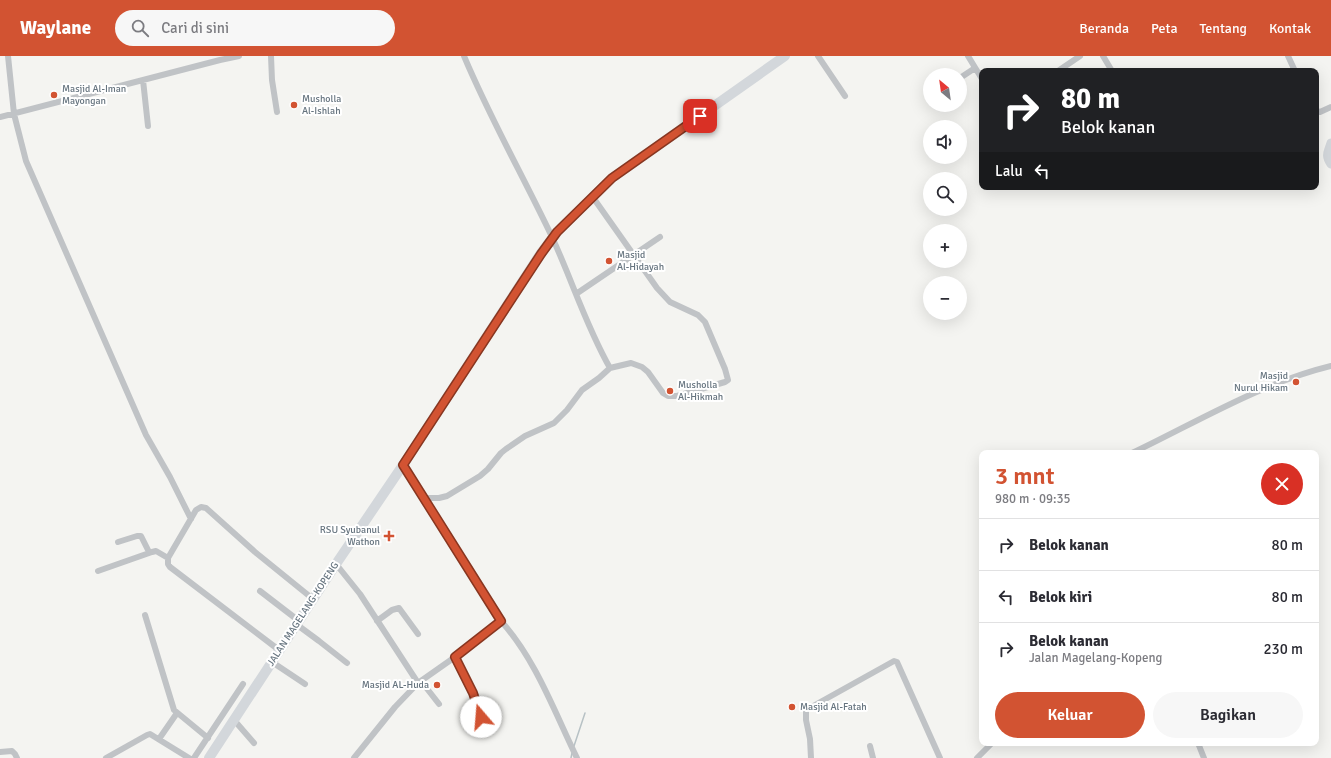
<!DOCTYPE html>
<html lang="id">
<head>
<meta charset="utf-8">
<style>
	body { margin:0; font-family:Signika,sans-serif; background:#f7f7f7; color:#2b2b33; height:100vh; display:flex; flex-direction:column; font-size:15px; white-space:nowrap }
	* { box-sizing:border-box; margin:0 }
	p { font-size:13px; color:#7c7c81 }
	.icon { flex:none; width:22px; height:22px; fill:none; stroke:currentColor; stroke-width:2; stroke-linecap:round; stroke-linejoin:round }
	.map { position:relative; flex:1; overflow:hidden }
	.drawer { position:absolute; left:979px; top:394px; width:340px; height:296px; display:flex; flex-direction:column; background:#fff; border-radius:8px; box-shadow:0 4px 16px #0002 }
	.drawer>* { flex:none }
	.hud { position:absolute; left:979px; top:12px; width:340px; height:122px; border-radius:8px; box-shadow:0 4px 16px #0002; background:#202124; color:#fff; overflow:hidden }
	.needle { width:26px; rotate:331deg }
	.fabs { position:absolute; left:923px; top:12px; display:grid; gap:8px }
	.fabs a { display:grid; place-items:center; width:44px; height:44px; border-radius:50%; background:#fff; box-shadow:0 4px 16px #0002; font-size:20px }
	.pin { position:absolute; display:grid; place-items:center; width:34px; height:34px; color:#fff; margin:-17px; border-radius:8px; box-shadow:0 2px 6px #0006 }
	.me { position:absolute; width:44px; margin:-22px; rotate:342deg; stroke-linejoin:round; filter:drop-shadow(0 0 3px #0008) }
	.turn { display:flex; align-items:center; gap:14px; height:84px; padding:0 16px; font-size:18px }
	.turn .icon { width:52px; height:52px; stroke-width:2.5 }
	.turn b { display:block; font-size:28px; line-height:34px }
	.then { display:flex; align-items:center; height:38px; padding:0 16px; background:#0003; gap:8px; font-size:15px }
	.round { display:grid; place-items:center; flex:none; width:42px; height:42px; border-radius:21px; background:#f7f7f7 }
	.overview { display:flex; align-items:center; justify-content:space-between; height:68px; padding:0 16px }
	h1 { font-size:24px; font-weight:600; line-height:30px; color:#d25332 }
	.cta { display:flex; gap:8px; margin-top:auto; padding:8px 16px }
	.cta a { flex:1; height:46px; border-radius:24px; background:#d25332; color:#fff; font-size:16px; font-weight:600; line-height:46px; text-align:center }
	.cta a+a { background:#f7f7f7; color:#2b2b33 }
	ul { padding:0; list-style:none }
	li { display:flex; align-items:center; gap:12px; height:52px; padding:0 16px; border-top:1px solid #e1e1e2 }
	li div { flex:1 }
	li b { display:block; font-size:15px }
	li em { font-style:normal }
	header { display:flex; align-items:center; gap:24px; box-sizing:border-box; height:56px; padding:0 20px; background:#d25332; color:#fff }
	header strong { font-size:19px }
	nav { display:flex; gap:22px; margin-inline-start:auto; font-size:14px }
	.search { width:280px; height:36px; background:#f7f7f7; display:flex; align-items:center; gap:10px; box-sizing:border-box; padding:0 14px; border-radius:22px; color:#7c7c81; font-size:15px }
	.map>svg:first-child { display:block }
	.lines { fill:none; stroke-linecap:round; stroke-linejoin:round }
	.stream { stroke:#b7c1c5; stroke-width:1.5 }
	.street { stroke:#c0c3c6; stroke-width:6 }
	.secondary { stroke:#d3d7db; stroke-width:9 }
	.primary { stroke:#d3d7db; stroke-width:10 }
	.route-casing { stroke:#883620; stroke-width:10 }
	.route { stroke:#d25332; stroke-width:7 }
	.poi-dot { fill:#d25332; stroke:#fff; stroke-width:1.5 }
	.labels { text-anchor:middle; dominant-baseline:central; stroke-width:4; stroke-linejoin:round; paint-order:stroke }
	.poi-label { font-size:10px; fill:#66747f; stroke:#fff; text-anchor:start }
	.street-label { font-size:10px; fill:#66747f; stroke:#fff }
</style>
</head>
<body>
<header>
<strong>Waylane</strong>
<div class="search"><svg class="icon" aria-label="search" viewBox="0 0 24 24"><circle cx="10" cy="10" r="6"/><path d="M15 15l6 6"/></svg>Cari di sini</div>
<nav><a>Beranda</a><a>Peta</a><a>Tentang</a><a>Kontak</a></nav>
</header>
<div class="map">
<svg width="1331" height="702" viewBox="0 0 1331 702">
	<rect width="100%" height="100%" fill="#f4f4f1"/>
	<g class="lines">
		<path class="stream" d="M 574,690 L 585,657
			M 571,702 L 572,697"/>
		<path class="street" d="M 8,0 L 14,58 L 26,105 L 146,379 L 170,421 L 191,463
			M 271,0 L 272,24 L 277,56
			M 464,0 C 490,62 523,120 552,181 C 572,224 586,270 610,312
			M 818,0 L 845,40
			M 968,0 L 982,23
			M 1103,0 L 1112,15
			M 1288,0 L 1295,15
			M 1058,15 L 1080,0
			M 960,22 L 975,12
			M 143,24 L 148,70
			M 1316,55 L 1320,56 L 1331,51
			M 0,61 L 220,4 L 239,0
			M 576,238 L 660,181
			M 1132,397 C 1197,366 1261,327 1331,310
			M 424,442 L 439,442 L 447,440 L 480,420 L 488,413 L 501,397 L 506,393 L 525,380 L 554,367 L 567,354 L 582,334 L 599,322 L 610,312 L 631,307 L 642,311 L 648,316 L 663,337 L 668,340 L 677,340 L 725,326 L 728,324 L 725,313 L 705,266 L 698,259 L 670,246 L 657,232 L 592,140
			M 118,486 L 137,480 L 141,480 L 149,496
			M 336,508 L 360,538 L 418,627
			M 98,515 L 152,496 L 156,495 L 168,502
			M 260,535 L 299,565
			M 145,559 L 174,654 L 208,682
			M 377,565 L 392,554 L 399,552 L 418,578
			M 501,565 C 536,604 554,655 577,702
			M 296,568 L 319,585 L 347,607
			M 279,594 L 170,511 L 168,508 L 168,502 L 196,454 L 201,451 L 206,452 L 255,496 L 313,543
			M 455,601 L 473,637 L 484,671
			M 272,606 L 305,628
			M 421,625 L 439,648
			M 234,664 L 254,687
			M 159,683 L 177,657
			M 1198,687 L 1204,702
			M 870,690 L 873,702
			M 0,696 L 12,695 L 15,698 L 17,702
			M 106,702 L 147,679 L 150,678 L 189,702
			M 194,702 L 243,628
			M 354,702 L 395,651 L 418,627 L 455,601 L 501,565 L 403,409
			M 811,702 L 810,683 L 806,664 L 806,654 L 894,605 L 897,606 L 940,702
			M 977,702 L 992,687"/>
		<path class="secondary" d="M 1331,87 C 1328,97 1325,99 1331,108"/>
		<path class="primary" d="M 209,702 L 336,508 L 403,409 L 541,197 L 557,176 L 612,122 L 785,0"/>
	</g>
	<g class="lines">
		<defs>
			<path id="route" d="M 481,661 L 473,637 L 455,601 L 501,565 L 403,409 L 541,198 L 557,176 L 612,122 L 700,60"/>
		</defs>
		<use href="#route" class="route-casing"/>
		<use href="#route" class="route"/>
	</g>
	<g class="poi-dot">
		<circle cx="54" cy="39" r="4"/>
		<circle cx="294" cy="49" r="4"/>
		<circle cx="609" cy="205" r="4"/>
		<circle cx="1296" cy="326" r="4"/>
		<circle cx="670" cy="335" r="4"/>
		<path d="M387 474h4v4h4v4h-4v4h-4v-4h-4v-4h4z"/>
		<circle cx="437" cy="629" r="4"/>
		<circle cx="792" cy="651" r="4"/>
	</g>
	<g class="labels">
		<g class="poi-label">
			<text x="62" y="33">Masjid Al-Iman<tspan x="62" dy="12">Mayongan</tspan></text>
			<text x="302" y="43">Musholla<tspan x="302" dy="12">Al-Ishlah</tspan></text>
			<text x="617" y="199">Masjid<tspan x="617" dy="12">Al-Hidayah</tspan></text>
			<text x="1288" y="320" text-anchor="end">Masjid<tspan x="1288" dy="12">Nurul Hikam</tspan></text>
			<text x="678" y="329">Musholla<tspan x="678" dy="12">Al-Hikmah</tspan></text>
			<text x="380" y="474" text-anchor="end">RSU Syubanul<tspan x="380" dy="12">Wathon</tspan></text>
			<text x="429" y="629" text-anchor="end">Masjid AL-Huda</text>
			<text x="800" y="651">Masjid Al-Fatah</text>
		</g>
		<g class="street-label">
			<text transform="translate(303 558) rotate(-57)">JALAN MAGELANG-KOPENG</text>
		</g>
	</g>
</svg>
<div class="fabs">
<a><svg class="needle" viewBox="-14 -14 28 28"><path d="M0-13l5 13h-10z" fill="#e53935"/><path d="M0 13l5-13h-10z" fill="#7c7c81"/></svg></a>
<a><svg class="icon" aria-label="sound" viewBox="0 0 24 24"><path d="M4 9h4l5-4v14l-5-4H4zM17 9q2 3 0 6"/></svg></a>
<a><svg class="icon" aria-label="search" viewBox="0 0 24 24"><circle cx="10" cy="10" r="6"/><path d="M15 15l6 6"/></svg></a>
<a>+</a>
<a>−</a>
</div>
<div class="pin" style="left:700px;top:60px;background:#d93025"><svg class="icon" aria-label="arrive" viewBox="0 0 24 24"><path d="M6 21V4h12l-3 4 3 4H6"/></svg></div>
<svg class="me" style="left:481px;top:661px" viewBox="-20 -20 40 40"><circle r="19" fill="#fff"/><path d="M0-13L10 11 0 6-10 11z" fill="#d25332"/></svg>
<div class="hud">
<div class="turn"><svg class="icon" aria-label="right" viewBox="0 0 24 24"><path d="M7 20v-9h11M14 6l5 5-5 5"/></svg><div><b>80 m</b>Belok kanan</div></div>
<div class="then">Lalu<svg class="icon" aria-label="left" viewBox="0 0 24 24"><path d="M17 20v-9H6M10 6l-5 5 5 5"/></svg></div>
</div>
<section class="drawer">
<div class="overview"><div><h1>3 mnt</h1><p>980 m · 09:35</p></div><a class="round" style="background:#d93025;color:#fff"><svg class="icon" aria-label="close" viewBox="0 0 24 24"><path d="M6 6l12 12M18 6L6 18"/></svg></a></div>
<ul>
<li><svg class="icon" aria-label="right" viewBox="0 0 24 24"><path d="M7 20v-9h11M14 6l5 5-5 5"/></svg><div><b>Belok kanan</b></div><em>80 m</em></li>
<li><svg class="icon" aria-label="left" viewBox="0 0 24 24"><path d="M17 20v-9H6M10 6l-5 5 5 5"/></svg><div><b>Belok kiri</b></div><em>80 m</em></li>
<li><svg class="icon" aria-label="right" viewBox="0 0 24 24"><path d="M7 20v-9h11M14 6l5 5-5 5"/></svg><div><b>Belok kanan</b><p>Jalan Magelang-Kopeng</p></div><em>230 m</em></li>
</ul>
<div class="cta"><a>Keluar</a><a>Bagikan</a></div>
</section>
</div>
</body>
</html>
